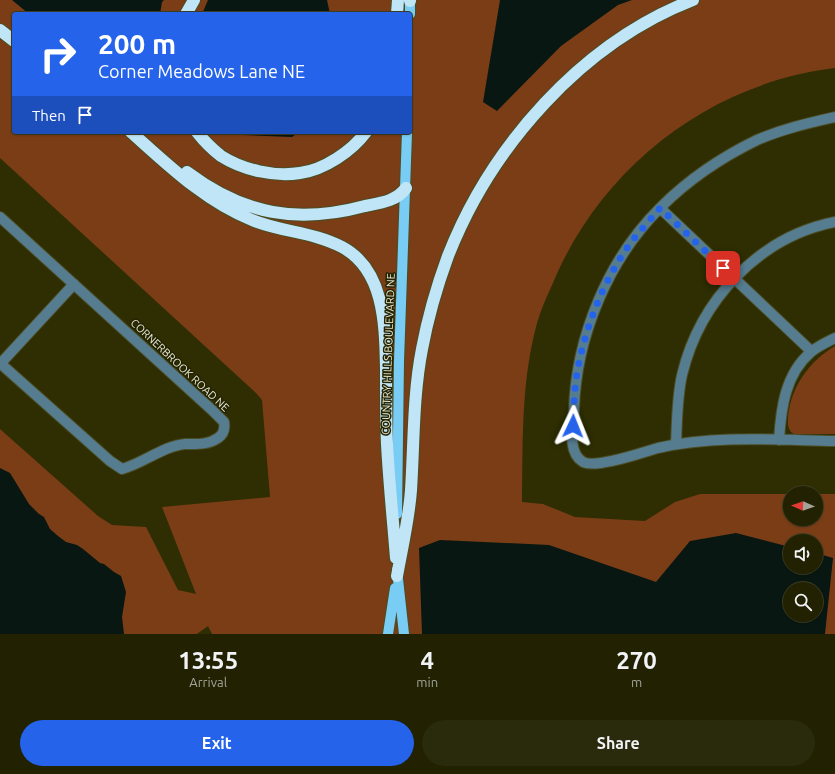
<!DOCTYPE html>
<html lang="en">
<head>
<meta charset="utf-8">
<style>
	body { margin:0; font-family:Ubuntu,sans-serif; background:#2a2a0c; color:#f1f3f6; height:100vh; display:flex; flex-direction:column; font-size:15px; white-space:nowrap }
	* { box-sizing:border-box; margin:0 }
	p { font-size:13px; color:#a2a499 }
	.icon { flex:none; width:22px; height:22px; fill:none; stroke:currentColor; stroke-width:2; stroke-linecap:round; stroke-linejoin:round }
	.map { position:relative; height:634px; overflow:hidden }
	.details { display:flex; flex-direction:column; background:#222202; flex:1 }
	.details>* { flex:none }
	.banner { position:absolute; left:12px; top:12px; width:400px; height:122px; border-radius:4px; box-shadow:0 1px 3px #0004,0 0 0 1px #3f3f24; background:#2563eb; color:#fff; overflow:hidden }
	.needle { width:26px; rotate:272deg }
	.controls { position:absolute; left:783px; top:486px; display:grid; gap:8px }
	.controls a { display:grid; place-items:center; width:40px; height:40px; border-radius:50%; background:#222202; box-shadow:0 1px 3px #0004,0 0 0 1px #3f3f24; font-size:20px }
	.pin { position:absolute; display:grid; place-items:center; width:34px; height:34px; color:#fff; margin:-17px; border-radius:8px; box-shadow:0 2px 6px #0006 }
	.me { position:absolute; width:44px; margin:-22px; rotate:2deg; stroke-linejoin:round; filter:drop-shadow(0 0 3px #0008) }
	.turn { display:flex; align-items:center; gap:14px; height:84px; padding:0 20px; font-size:18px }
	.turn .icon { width:52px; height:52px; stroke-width:2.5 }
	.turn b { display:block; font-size:28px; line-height:34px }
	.then { display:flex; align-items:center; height:38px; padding:0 20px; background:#0003; gap:8px; font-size:15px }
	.eta { display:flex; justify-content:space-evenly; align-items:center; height:68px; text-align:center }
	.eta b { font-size:24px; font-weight:700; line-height:28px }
	.primary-button { display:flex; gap:8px; margin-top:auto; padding:8px 20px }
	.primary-button a { flex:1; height:46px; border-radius:24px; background:#2563eb; color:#fff; font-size:16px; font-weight:700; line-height:46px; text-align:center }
	.primary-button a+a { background:#2a2a0c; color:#f1f3f6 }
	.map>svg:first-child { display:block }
	.green { fill:#7a3d16; fill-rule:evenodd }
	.water { fill:#081712; fill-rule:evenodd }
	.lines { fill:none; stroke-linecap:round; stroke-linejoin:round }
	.minor-casing { stroke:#4c4d24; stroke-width:12 }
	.major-casing { stroke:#4c4d24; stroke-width:12 }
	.highway-casing { stroke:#4c4d24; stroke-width:14 }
	.minor { stroke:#567c8f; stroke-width:10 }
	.major { stroke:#79cdf4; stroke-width:10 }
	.highway { stroke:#c0e5f7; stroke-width:12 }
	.route { stroke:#2563eb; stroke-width:7; stroke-dasharray:0 12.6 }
	.labels { text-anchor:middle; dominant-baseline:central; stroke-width:3; stroke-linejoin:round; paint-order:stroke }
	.street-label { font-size:11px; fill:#ebedd5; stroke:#242404 }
</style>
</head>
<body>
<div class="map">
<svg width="835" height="634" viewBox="0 0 835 634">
	<rect width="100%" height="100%" fill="#2e2e02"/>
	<path class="green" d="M 0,0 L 835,0 L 835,68 C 710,83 601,167 553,283 C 546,298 539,314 535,331 C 521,387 523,445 522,502 L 543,504 L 575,517 L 645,521 L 675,502 L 700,494 L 790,494 L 790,519 L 816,519 L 816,494 L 835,494 L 835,634 L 212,634 L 208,626 L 197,634 L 0,634 L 0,429 L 98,516 L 112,525 L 146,527 L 178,590 L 196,594 L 162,507 L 270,497 L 262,400 L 256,393 L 0,158 ZM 14,14 L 410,14 L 410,132 L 14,132 ZM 790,541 L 816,541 L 816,567 L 790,567 ZM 790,589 L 816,589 L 816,615 L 790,615 Z
		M 835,346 L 835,434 L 794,434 C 787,430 788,424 788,417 C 791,387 809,361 835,346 Z"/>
	<path class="water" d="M 12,0 L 164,0 L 162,2 L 160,14 L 29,14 Z
		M 208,0 L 327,0 L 330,14 L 202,14 Z
		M 500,0 L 632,0 L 618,5 L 561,46 L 497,111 L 483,102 Z
		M 239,132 L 299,132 L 292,137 L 243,135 Z
		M 0,468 L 10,473 L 29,504 L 39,514 L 44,517 L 50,529 L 58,536 L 66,542 L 77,545 L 83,549 L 100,563 L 104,564 L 114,572 L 121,576 L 126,592 L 122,617 L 124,634 L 0,634 Z
		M 736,533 L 790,547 L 790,567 L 816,567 L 816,553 L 833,558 L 825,634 L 422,634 L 419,548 L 440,540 L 549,545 L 656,582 L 690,541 ZM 790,589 L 816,589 L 816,615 L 790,615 Z"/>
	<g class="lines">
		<defs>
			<path id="minor" d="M 835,117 C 809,123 782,129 757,140 C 722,157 688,180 661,207 C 608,259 576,337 574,410 C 573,425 567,453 583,462 C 596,469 643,452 658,448 C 716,435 776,440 835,441
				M 660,208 L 811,351
				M 0,217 L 212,410 L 224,422 C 225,428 224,434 218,438 C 208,445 197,444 185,444 C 163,446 144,463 122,469 L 110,461 L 1,364
				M 0,364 L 74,284
				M 779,440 C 781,408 785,374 811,352 C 818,346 827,342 835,338
				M 676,444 C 677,421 677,397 682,375 C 700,300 759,237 835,222"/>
			<path id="major" d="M 410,14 L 410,0
				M 397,514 L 399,361 L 407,132
				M 397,570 L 404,634
				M 388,634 L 395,588"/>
			<path id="highway" d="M 410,1 L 410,0
				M 186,14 L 194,0
				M 397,14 L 398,0
				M 0,30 L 14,41
				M 131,132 C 169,166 205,201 252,220 C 281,232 314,232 342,247 C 385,270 385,326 386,368 C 386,393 386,419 387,444 C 389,482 393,520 396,558
				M 197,132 C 204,141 212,149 221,156 C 243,170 274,177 300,173 C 324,170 352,151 366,132
				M 187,172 C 244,215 298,224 365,206 C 380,203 397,201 406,188
				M 397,576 C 402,548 409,519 411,490 C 414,443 413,395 422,349 C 428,317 437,286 448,256 C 491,146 582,43 693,0"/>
		</defs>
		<use href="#minor" class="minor-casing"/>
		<use href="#major" class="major-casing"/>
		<use href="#highway" class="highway-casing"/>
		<use href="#minor" class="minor"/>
		<use href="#major" class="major"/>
		<use href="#highway" class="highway"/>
	</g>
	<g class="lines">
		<path class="route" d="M 573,426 C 574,408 574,391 577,373 C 585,327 604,279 632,241 C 641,230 651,219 660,208 L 723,268"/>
	</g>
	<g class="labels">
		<g class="street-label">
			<text transform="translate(388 354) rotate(-88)">COUNTRY HILLS BOULEVARD NE</text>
			<text transform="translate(180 365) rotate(43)">CORNERBROOK ROAD NE</text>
		</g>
	</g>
</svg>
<div class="controls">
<a><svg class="needle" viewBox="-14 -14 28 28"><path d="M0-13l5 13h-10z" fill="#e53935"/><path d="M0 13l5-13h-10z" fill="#a2a499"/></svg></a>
<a><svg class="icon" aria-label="sound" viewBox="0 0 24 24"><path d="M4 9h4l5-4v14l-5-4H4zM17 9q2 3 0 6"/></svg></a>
<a><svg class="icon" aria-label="search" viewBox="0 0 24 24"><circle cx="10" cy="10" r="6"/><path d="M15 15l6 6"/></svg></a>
</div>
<div class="pin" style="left:723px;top:268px;background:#d93025"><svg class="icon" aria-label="arrive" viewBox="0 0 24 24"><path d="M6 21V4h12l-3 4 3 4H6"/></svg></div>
<svg class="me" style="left:573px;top:426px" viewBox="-20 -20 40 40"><path d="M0-17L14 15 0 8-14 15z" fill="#2563eb" stroke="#fff" stroke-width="4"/></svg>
<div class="banner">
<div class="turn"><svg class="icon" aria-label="right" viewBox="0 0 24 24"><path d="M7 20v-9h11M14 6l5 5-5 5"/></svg><div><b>200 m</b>Corner Meadows Lane NE</div></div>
<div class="then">Then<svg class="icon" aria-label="arrive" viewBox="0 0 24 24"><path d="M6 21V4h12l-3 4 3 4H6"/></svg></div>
</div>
</div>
<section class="details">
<div class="eta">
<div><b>13:55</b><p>Arrival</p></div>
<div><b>4</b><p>min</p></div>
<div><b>270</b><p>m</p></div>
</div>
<div class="primary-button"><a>Exit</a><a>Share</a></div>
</section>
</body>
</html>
